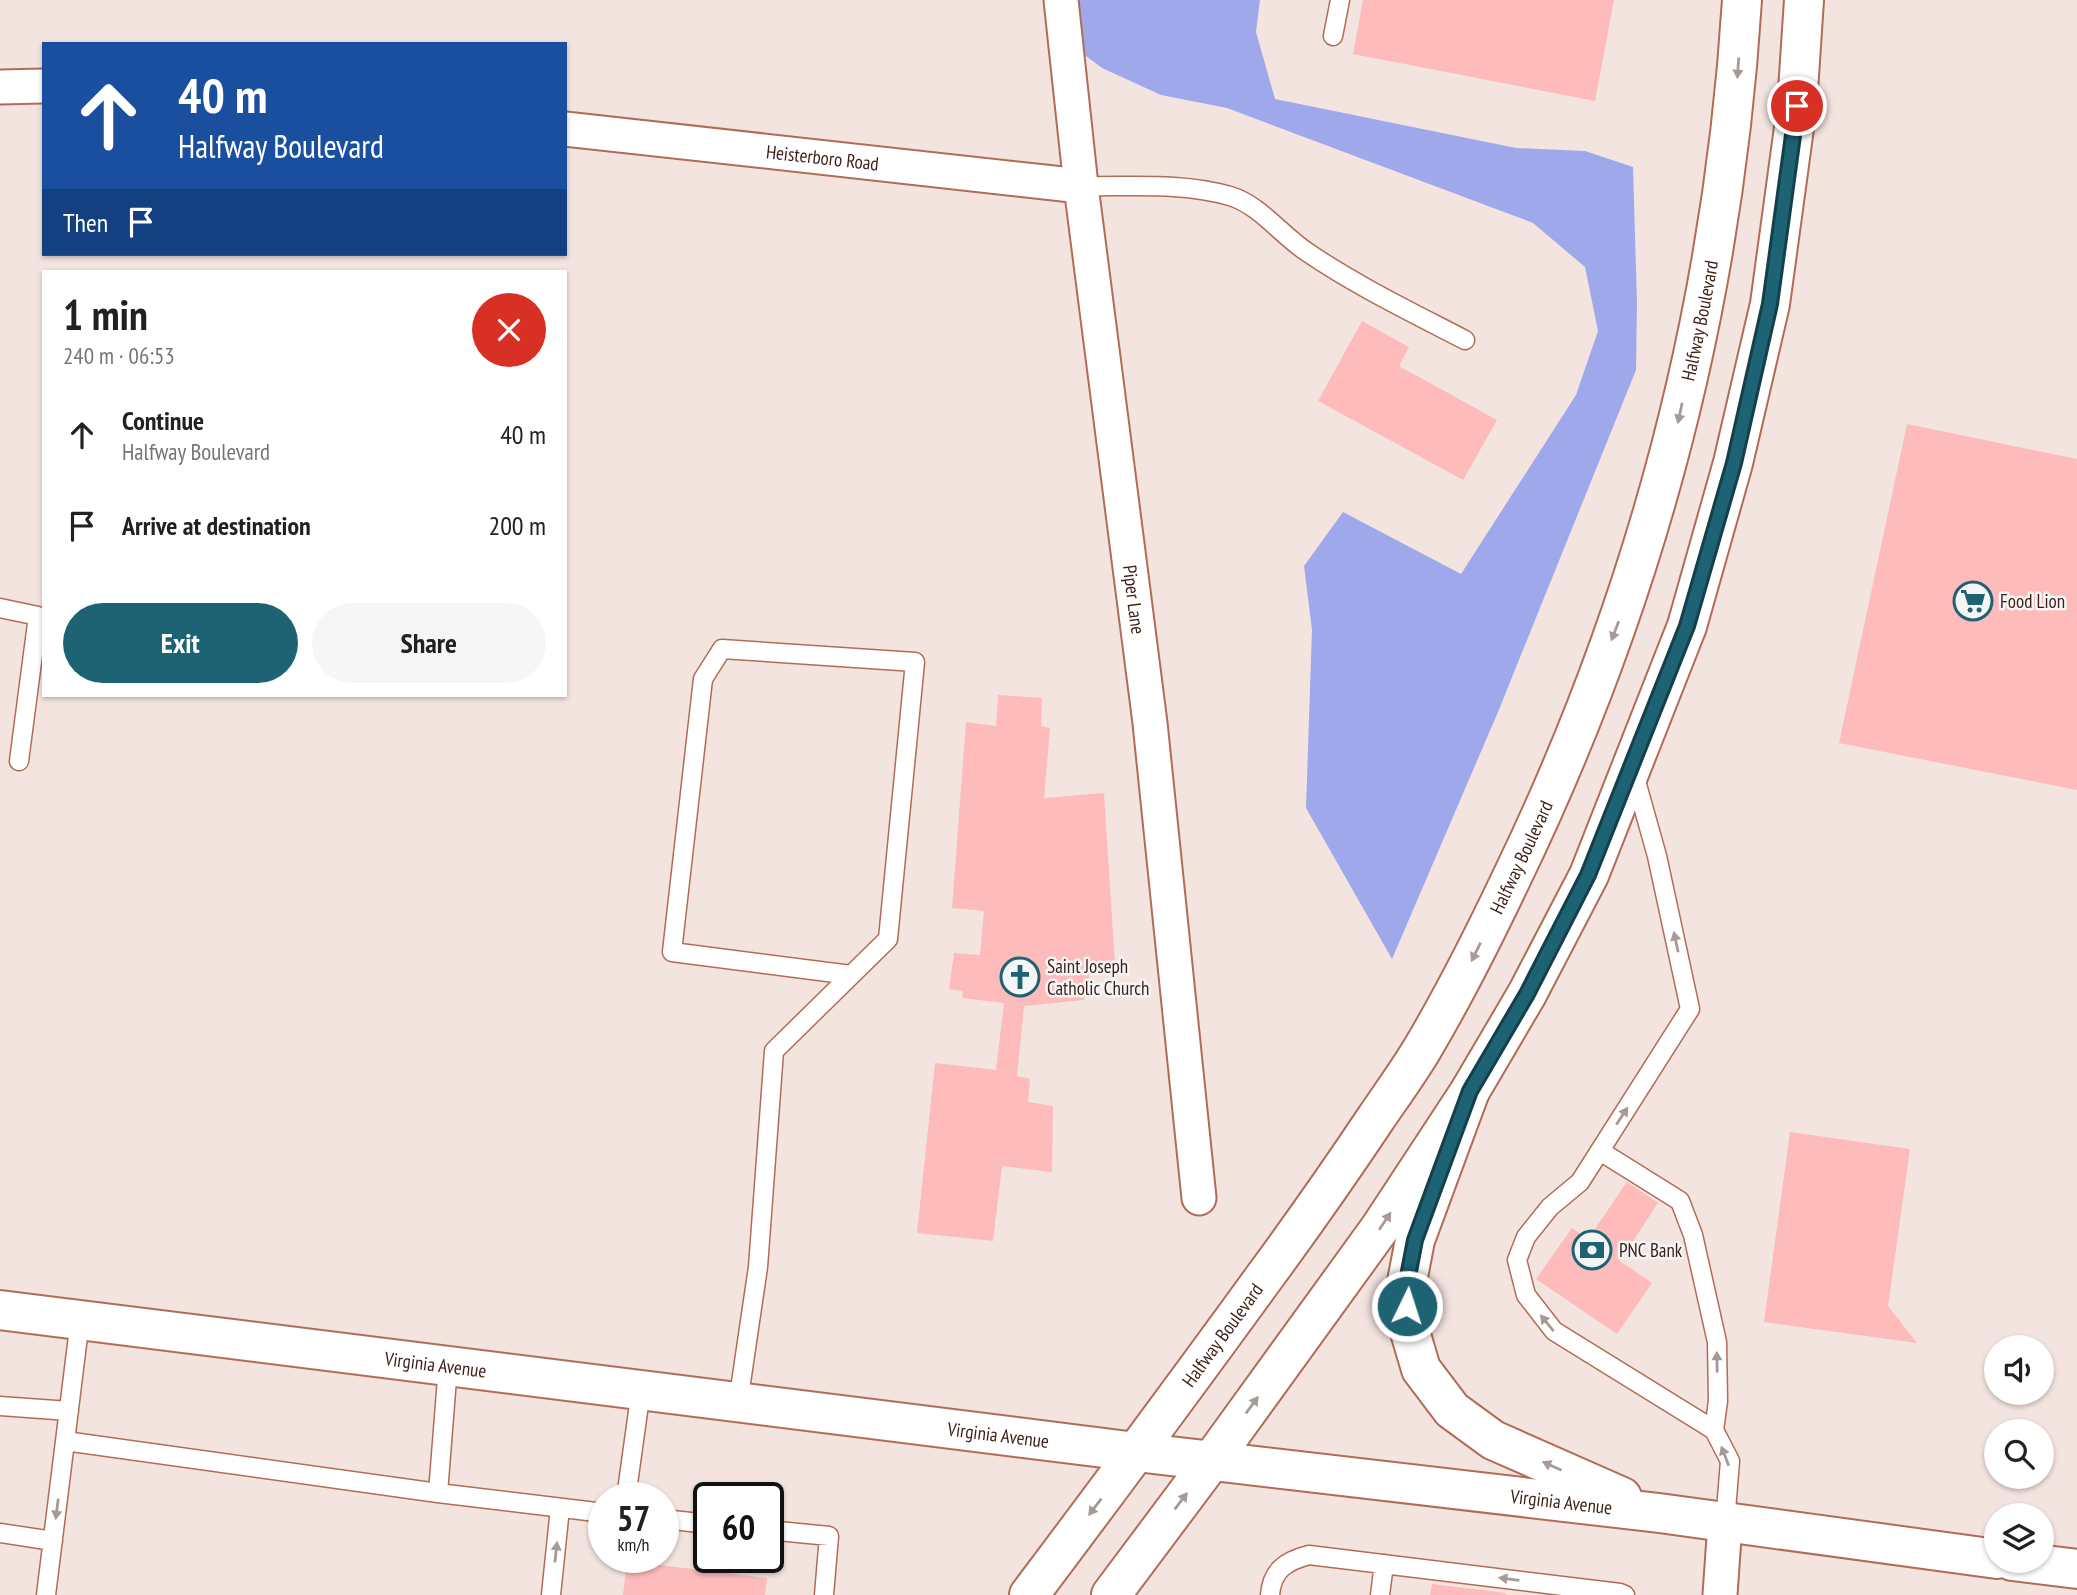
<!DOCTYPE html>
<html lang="en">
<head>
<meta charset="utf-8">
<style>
	body { margin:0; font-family:"PT Sans Narrow",sans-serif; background:#f6f6f6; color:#202124; height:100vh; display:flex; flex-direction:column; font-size:26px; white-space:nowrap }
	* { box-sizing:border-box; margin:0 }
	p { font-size:23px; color:#757577 }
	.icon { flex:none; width:38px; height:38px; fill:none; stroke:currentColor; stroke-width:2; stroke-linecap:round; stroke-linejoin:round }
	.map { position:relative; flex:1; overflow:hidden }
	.sheet { position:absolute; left:42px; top:270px; width:525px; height:427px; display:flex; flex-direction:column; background:#fff; border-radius:0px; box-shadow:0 2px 5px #0004 }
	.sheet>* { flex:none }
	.hud { position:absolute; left:42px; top:42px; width:525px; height:214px; border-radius:0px; box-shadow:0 2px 5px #0004; background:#1a4fa0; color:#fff; overflow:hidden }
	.buttons { position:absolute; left:1984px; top:1335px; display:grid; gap:14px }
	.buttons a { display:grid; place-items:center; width:70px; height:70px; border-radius:50%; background:#fff; box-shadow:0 2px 5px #0004; font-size:35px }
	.speed { position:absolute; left:588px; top:1482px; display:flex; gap:14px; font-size:35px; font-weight:700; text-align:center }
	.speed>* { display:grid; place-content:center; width:91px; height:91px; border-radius:50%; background:#fff; box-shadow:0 2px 5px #0004; line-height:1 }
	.speed small { font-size:18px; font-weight:400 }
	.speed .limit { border:4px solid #111; border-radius:10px; background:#fff; color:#111 }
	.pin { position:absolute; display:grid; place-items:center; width:60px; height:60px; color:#fff; margin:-30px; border:4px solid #fff; border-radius:50%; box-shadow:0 2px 7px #0007 }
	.me { position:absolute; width:77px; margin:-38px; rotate:4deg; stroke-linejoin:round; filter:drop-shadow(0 0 5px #0008) }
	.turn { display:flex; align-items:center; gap:24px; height:147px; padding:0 21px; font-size:32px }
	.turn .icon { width:91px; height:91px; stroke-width:2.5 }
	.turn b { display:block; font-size:49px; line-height:60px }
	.then { display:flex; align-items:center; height:66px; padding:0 21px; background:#0003; gap:14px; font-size:26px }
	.round { display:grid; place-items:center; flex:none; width:74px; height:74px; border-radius:37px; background:#f6f6f6 }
	.overview { display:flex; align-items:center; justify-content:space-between; height:119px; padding:0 21px }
	h1 { font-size:42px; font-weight:800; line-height:52px }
	.button { display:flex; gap:14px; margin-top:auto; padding:14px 21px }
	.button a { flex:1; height:80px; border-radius:42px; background:#1e6374; color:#fff; font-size:28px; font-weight:800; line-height:80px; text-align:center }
	.button a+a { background:#f6f6f6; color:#202124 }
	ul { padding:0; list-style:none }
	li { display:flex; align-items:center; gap:21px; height:91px; padding:0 21px }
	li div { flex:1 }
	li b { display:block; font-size:26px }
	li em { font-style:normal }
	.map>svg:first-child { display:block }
	.forest { fill:#a0a8ec }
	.building { fill:#fdbbbb }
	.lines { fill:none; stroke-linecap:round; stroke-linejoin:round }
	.lane-casing { stroke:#b26c56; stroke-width:21 }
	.street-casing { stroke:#b26c56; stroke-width:37 }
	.secondary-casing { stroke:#b26c56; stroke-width:42 }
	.primary-casing { stroke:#b26c56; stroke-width:42 }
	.lane { stroke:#fff; stroke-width:18 }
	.street { stroke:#fff; stroke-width:33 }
	.secondary { stroke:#fff; stroke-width:38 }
	.primary { stroke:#fff; stroke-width:38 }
	.oneway { fill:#a79a96 }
	.route-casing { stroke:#14404b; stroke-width:18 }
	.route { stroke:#1e6374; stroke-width:12 }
	.labels { text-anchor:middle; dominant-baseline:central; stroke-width:5; stroke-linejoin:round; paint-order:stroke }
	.street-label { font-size:19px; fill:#3c1f16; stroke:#f5f5f5 }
	.poi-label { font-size:19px; fill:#3c1f16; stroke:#f5f5f5; text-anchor:start }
</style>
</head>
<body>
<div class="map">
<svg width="2077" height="1595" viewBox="0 0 2077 1595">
	<rect width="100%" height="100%" fill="#f4e4df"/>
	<path class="forest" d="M 1071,0 L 1260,0 L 1256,32 L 1275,99 L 1516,148 L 1585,151 L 1633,167 L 1637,303 L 1636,370 L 1498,712 L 1392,959 L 1306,808 L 1312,630 L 1304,566 L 1343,512 L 1461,574 L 1576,395 L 1598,331 L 1585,267 L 1533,223 L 1227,108 L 1161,95 L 1102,68 L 1078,50 Z"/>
	<path class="building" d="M 1363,0 L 1614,0 L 1595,101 L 1353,54 Z
		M 1362,321 L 1409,347 L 1399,366 L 1497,420 L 1463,480 L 1318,401 Z
		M 1907,424 L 2077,459 L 2077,790 L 1839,743 Z
		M 998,695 L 1042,698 L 1041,726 L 1050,728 L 1044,798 L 1104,793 L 1115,964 L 1091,966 L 1084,1000 L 1024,1006 L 1017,1076 L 1030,1079 L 1028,1102 L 1053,1106 L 1052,1172 L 1002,1166 L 993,1241 L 917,1233 L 935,1063 L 996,1070 L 1004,1003 L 962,998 L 963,991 L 949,989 L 954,953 L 980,955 L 984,911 L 952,908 L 966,722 L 996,726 Z
		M 1790,1132 L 1910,1149 L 1888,1306 L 1917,1343 L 1764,1322 Z
		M 1627,1182 L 1658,1203 L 1620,1261 L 1652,1283 L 1617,1334 L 1536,1279 L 1572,1228 L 1588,1239 Z
		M 627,1561 L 767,1578 L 765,1595 L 623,1595 Z
		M 1432,1584 L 1506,1593 L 1506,1595 L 1430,1595 Z"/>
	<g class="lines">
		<defs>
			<path id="lane" d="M 1333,36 L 1340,0
				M 1081,186 C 1130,187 1183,182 1230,196 C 1260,205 1281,235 1307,252 C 1357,286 1411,312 1465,340
				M 0,608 L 38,616 L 19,761
				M 1634,774 L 1657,856 L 1690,1009 L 1580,1182 L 1550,1207 L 1526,1237 L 1517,1260 L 1526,1295 L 1554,1331 L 1714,1430 L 1730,1461 L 1725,1523
				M 1600,1151 L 1680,1201 L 1693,1235 L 1717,1342 L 1718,1401 L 1714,1430
				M 448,1366 L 438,1493 L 604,1513
				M 738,1403 L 758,1267 L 774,1051 L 888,939 L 915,662 L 722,649 L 703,679 L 672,952 L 851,975
				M 0,1406 L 69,1411
				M 65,1441 L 438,1493
				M 626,1498 L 641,1390
				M 663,1519 L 709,1524
				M 768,1530 L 829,1536 L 824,1595
				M 0,1533 L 53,1541
				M 46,1595 L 80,1320
				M 551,1595 L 560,1508
				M 1270,1595 C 1272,1570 1286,1561 1309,1555 L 1620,1593 L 1625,1595
				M 1380,1595 L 1384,1564"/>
			<g id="street">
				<path id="s1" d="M 1061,0 L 1081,186 L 1150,723 L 1199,1198"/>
				<path d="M 0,87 L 44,86"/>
				<path id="s2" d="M 565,129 L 1081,186"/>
				<path d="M 1720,1595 L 1725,1523"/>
			</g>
			<g id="secondary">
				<path id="s3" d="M 1029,1595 C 1108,1490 1186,1385 1263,1279 C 1302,1226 1340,1172 1376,1118 C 1391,1096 1407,1074 1421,1051 C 1455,994 1484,936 1512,877 C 1646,600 1723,307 1742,0"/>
				<path d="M 1111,1595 L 1212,1460 L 1380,1228 L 1470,1091 L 1527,994 L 1589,875 L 1687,626 L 1733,463 L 1770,304 L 1797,106 L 1804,0"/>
			</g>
			<g id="primary">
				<path d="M 1470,1091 L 1415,1240 L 1406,1287 L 1408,1325 L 1421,1369 L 1452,1410 L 1493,1440 L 1622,1497"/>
				<path id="s4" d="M 0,1310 L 1136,1452 L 1659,1513 L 1997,1559"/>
				<path d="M 2012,1561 L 2077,1569"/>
			</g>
		</defs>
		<use href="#lane" class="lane-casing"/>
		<use href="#street" class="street-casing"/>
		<use href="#secondary" class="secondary-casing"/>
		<use href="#primary" class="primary-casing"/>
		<use href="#lane" class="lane"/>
		<use href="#street" class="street"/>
		<use href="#secondary" class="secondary"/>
		<use href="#primary" class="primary"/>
	</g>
	<defs><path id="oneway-solid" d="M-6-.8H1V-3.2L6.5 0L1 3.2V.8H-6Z" transform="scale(1.75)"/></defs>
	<g class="oneway">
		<use href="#oneway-solid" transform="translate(1738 68) rotate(94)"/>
		<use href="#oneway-solid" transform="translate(1680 413) rotate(102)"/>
		<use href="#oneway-solid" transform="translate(1615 631) rotate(111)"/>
		<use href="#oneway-solid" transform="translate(1676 942) rotate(-102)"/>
		<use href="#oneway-solid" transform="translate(1476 952) rotate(116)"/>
		<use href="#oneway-solid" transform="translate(1622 1116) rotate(-57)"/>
		<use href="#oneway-solid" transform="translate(1385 1221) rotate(-56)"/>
		<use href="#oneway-solid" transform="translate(1547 1323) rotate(-129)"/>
		<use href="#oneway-solid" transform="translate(1717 1362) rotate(-91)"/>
		<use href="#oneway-solid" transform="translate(1252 1405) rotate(-54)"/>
		<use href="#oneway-solid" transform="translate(1725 1456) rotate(-111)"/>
		<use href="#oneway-solid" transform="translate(1552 1466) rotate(-156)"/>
		<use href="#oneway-solid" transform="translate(1181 1501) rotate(-53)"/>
		<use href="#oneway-solid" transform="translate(1095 1507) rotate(127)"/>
		<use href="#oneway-solid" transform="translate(57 1509) rotate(97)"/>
		<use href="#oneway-solid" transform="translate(556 1552) rotate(-84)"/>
		<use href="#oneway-solid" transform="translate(1509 1579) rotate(-173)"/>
	</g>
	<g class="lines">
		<defs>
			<path id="route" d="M 1407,1306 L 1406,1287 L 1415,1240 L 1470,1091 L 1527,994 L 1588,875 L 1687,626 L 1734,463 L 1770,304 L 1797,106"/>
		</defs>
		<use href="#route" class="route-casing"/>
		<use href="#route" class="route"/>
	</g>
	<defs>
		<symbol id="supermarket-ring" viewBox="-11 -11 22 22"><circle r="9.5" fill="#f5f5f5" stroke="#1e6374" stroke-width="1.5"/><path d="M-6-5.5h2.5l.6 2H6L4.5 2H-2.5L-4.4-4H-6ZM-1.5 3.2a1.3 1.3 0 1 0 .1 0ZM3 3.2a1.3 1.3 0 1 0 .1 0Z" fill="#1e6374"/></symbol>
		<symbol id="church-ring" viewBox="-11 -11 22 22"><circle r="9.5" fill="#f5f5f5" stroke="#1e6374" stroke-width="1.5"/><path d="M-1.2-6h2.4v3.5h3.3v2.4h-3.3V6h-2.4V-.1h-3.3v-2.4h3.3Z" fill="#1e6374"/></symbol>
		<symbol id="bank-ring" viewBox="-11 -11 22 22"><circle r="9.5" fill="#f5f5f5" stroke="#1e6374" stroke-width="1.5"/><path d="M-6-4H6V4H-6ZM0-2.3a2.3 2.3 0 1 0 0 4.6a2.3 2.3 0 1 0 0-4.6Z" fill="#1e6374"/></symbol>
	</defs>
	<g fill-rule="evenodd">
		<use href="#supermarket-ring" x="1951" y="579" width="44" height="44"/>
		<use href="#church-ring" x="998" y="955" width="44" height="44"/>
		<use href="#bank-ring" x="1570" y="1228" width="44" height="44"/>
	</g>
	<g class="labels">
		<g class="street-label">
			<text stroke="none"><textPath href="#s2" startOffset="259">Heisterboro Road</textPath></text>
			<text stroke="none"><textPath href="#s3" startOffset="1456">Halfway Boulevard</textPath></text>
			<text stroke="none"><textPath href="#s1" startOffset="604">Piper Lane</textPath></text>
			<text stroke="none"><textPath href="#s3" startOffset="889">Halfway Boulevard</textPath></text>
			<text stroke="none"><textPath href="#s3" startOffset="324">Halfway Boulevard</textPath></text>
			<text stroke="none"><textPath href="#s4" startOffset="439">Virginia Avenue</textPath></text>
			<text stroke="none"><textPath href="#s4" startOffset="1006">Virginia Avenue</textPath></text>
			<text stroke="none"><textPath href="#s4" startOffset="1573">Virginia Avenue</textPath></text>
		</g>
		<g class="poi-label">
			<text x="2000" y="601">Food Lion</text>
			<text x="1047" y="966">Saint Joseph<tspan x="1047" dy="22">Catholic Church</tspan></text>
			<text x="1619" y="1250">PNC Bank</text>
		</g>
	</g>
</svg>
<div class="buttons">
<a><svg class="icon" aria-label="sound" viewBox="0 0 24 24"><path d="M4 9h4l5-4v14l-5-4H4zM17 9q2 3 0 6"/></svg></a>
<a><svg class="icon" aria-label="search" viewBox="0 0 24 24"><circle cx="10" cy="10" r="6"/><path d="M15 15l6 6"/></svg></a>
<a><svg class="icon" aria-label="layers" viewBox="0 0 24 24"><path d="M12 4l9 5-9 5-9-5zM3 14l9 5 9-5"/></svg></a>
</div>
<div class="speed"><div>57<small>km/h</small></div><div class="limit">60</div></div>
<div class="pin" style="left:1797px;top:106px;background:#d93025"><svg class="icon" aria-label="arrive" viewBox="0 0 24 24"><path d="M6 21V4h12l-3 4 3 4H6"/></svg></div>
<svg class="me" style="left:1407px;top:1306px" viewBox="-20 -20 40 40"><circle r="17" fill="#1e6374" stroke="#fff" stroke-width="3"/><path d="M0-11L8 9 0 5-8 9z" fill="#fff"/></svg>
<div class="hud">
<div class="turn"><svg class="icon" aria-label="ahead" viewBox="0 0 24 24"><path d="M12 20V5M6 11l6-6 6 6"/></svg><div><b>40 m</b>Halfway Boulevard</div></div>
<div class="then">Then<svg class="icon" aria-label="arrive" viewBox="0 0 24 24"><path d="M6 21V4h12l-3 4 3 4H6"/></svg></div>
</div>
<section class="sheet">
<div class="overview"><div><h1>1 min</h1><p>240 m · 06:53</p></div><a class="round" style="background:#d93025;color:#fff"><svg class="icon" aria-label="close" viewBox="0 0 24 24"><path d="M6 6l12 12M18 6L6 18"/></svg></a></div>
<ul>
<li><svg class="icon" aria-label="ahead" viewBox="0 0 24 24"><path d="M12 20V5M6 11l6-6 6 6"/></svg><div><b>Continue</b><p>Halfway Boulevard</p></div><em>40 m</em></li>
<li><svg class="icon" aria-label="arrive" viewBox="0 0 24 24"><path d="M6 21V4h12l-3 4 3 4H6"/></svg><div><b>Arrive at destination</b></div><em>200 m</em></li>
</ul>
<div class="button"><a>Exit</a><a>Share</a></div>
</section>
</div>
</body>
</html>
